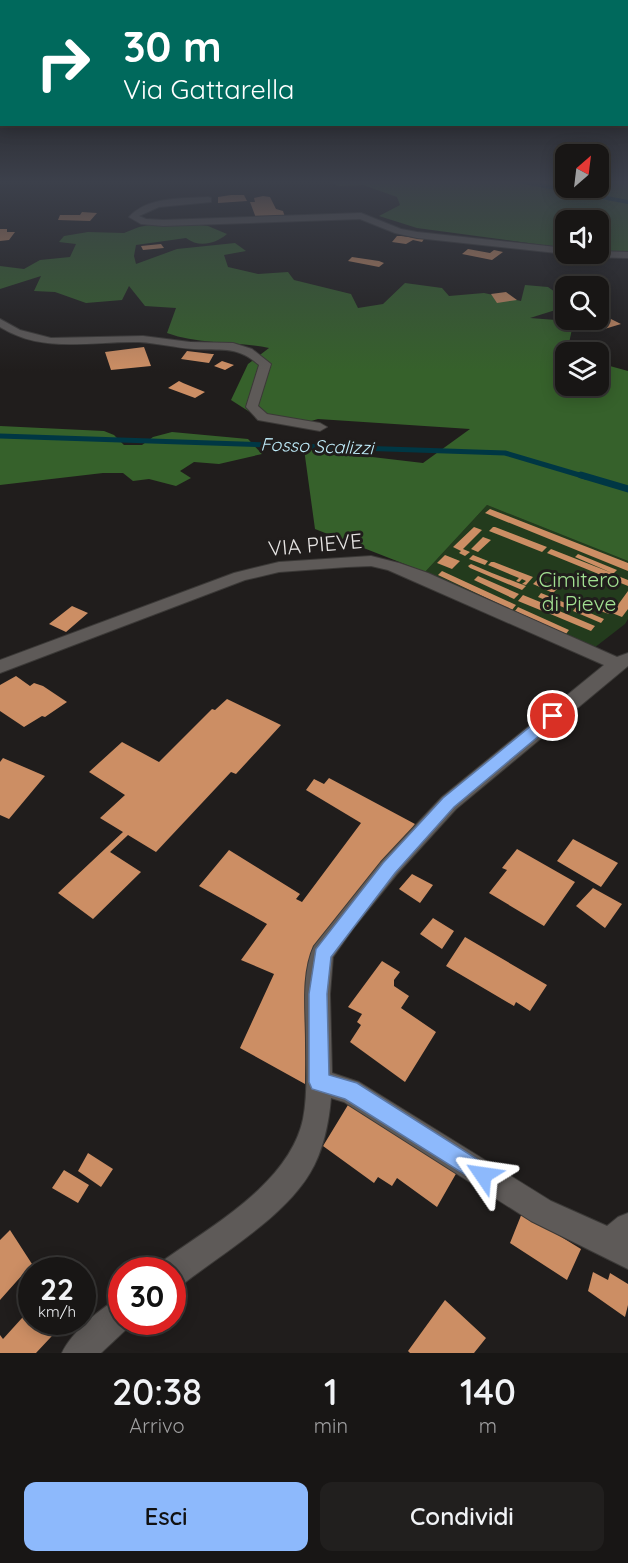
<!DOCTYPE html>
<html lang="it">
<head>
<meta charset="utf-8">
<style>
	body { margin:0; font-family:Quicksand,sans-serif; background:#211f1e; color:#f1f3f6; height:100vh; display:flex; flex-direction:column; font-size:22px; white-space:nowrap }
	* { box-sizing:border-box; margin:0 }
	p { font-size:20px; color:#9f9fa0 }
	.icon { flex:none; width:33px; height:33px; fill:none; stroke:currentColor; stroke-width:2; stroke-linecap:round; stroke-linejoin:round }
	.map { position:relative; height:1353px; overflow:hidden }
	.drawer { display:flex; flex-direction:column; background:#181615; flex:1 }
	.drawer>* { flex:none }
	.top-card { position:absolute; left:0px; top:0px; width:628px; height:126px; box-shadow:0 3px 15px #0003,0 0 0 2px #363534; background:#00695c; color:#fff; overflow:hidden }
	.needle { width:39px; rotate:28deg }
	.buttons { position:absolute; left:555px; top:144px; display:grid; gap:12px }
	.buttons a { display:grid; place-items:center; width:54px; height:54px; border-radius:12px; background:#181615; box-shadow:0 3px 15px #0003,0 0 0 2px #363534; font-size:30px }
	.speed { position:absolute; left:18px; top:1257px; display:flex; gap:12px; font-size:30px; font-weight:700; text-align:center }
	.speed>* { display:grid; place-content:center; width:78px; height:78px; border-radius:50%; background:#181615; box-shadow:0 3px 15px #0003,0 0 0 2px #363534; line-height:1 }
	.speed small { font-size:15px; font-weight:400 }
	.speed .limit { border:9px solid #d22; background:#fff; color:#111 }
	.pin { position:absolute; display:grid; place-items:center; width:51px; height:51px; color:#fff; margin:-26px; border:3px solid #fff; border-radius:50%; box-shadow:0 2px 6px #0007 }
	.me { position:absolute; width:66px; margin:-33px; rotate:302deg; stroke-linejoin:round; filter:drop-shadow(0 0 4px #0008) }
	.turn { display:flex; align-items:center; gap:21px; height:126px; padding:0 24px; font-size:27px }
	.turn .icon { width:78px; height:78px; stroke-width:2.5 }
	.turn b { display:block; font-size:42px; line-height:51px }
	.eta { display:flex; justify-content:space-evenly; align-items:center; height:102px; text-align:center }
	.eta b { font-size:36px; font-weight:600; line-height:42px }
	.primary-button { display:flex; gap:12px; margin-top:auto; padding:12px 24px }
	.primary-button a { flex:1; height:69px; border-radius:12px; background:#8db9fc; color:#111; font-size:24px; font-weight:600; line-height:69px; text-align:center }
	.primary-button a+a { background:#211f1e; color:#f1f3f6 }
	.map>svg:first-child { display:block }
	.green { fill:#233b1d }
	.forest { fill:#36612b }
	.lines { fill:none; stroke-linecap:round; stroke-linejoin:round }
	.stream-far2 { stroke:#003744; stroke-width:4 }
	.stream-far1 { stroke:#003744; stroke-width:5 }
	.stream { stroke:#003744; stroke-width:7 }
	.building { fill:#cc8e64 }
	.street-casing { stroke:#3b3937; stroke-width:2 }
	.street { fill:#5e5a58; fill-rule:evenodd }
	.route { fill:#8db9fc; stroke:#5c78a4; stroke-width:1.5 }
	.labels { text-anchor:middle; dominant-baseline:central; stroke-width:6; stroke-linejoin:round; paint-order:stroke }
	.far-water-label { font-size:18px; font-style:italic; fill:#bfecfa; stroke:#201d1c }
	.street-label { font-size:21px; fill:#e7e5e4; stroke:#201d1c }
	.park-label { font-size:21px; fill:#a2e192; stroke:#201d1c }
</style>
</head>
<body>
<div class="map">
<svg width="628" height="1353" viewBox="0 0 628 1353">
	<rect width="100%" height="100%" fill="#201d1c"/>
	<path class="green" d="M 487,505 L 628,561 L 628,619 L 625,624 L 594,648 L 425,572 Z"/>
	<path class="forest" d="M 327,181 L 565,181 L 566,188 L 598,188 L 599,181 L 628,181 L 628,254 L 599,252 L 598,220 L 566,220 L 565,248 L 417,228 L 379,216 L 400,205 L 397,197 L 363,185 L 339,186 Z
		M 169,221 L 208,226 L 227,234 C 215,244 199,248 186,238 L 136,245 L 134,256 L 136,264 L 177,249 L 235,243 L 246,251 L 224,255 L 228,267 L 258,274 L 288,272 L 294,280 L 351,294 L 358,308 L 383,304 L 405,283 L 442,288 L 449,296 L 484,293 L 521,301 L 525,285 L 548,287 L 565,299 L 565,307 L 530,318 L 569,321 L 572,329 L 568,348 L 576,352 L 566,352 L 566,386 L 598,386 L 599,363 L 628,371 L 628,561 L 487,505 L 425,572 L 315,529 L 304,449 L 423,463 L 470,429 L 318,419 L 294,426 L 256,416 L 231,400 L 248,364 L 269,348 C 235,341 200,345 167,333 L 176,308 L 145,306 L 129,286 L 122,300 L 86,303 L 55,292 L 34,291 L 41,276 L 0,289 L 0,266 L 24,269 L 40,260 L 70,257 L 76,244 L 59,242 L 64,236 L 88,232 L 124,233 L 139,227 Z
		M 0,426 L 104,431 L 114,435 L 124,445 L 142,445 L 153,437 L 172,432 L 248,439 L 262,454 L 219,464 L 194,462 L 180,471 L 191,478 L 176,486 L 149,479 L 133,481 L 123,473 L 103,473 L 0,485 Z"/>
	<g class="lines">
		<path class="stream-far2" d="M 519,181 L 628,202"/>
		<path class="stream-far1" d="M 0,436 L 505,453 L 586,477"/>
		<path class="stream" d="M 581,475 L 628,489"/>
	</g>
	<path class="building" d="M 231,195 L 244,195 L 247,201 L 218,203 L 218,197 Z
		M 263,196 L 270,197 L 276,209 L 283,211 L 285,217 L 256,218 L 250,202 L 255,202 L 254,198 Z
		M 82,212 L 97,213 L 90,221 L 58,220 L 60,215 L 80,215 Z
		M 0,229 L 7,229 L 7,232 L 15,232 L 9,240 L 0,241 Z
		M 397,236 L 401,236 L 424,239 L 422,242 L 413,240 L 406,244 L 392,242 Z
		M 161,244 L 164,248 L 143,250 L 141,246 Z
		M 468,249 L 490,253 L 494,250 L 503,252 L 492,260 L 462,254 Z
		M 563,256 L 600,258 L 601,264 L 566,265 Z
		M 352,257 L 379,261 L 384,263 L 379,267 L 348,261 Z
		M 506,292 L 517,300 L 497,303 L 491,294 Z
		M 607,317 L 621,324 L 601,330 L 587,323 Z
		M 144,347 L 151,366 L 111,370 L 105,352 Z
		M 187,351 L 212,354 L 214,354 L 209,363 L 181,359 Z
		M 222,361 L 234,365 L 225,370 L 214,366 Z
		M 179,381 L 183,383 L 205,392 L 195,398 L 168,388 Z
		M 490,509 L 628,563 L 628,571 L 485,513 Z
		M 474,527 L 482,530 L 463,549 L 470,552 L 465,556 L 459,553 L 461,551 L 453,547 Z
		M 493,527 L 495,527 L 547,547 L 542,552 L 489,531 Z
		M 483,537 L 491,540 L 478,552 L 471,549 Z
		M 551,549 L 612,573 L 575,557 L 578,554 L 617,570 L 613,574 L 628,580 L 628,586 L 547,553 Z
		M 445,555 L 460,561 L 452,569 L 437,563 Z
		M 473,555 L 488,561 L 485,565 L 469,559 Z
		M 491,562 L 494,562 L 533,577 L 526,585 L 522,584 L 526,581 L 522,579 L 519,582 L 516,581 L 519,578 L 488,565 Z
		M 471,564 L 492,573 L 526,586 L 522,590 L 470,568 L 468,566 Z
		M 442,571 L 516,605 L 512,610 L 438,575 Z
		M 478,576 L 519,594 L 514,599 L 474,580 Z
		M 538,579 L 545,582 L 558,588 L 553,593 L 533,584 Z
		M 628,591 L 628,609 L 622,617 L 612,613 Z
		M 541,593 L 568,604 L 565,608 L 538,597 Z
		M 523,595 L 550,606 L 545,612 L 518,601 Z
		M 573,595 L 585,600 L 582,604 L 569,599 Z
		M 590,601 L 612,609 L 609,614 L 586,606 Z
		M 72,606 L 88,613 L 66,632 L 49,624 Z
		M 518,607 L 569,630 L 566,634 L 515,611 Z
		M 576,607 L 604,619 L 601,623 L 573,611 Z
		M 552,608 L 595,626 L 591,631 L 548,613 Z
		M 16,676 L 30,686 L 34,683 L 43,686 L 67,702 L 45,717 L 42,716 L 24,727 L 0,711 L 0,685 Z
		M 227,699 L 281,725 L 236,774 L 231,772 L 156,852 L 128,835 L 110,852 L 141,872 L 93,919 L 58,893 L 123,832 L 100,818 L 125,795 L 89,772 L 122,742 L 159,762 L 212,709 L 215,710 Z
		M 3,758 L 45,776 L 9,819 L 0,815 L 0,762 Z
		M 329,778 L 415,824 L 379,875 L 307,1000 L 305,1084 L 240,1048 L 274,974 L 241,960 L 267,924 L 199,886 L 229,850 L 300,894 L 296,899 L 302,902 L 361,823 L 306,790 L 314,779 L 324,784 Z
		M 573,839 L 618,863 L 601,887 L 557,861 Z
		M 517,849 L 575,882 L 544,926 L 489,893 L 507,870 L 502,868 Z
		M 412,874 L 433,885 L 420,903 L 399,889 Z
		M 593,888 L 622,904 L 605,928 L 576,906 Z
		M 433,918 L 454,931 L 442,949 L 420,934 Z
		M 465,937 L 547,985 L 530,1011 L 516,1002 L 514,1006 L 446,966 Z
		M 382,961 L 400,972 L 394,980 L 394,986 L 409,996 L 401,1008 L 436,1032 L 405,1082 L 350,1042 L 361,1025 L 357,1022 L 362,1014 L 348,1007 Z
		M 351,1100 L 457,1172 L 437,1207 L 397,1178 L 392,1186 L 378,1177 L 374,1183 L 323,1146 Z
		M 88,1153 L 113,1169 L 101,1187 L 78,1171 Z
		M 64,1170 L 89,1185 L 78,1203 L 52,1188 Z
		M 522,1213 L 581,1249 L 567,1280 L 510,1243 Z
		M 10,1230 L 32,1264 L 0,1300 L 0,1240 Z
		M 593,1272 L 608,1280 L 610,1273 L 628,1284 L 628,1305 L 625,1317 L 588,1291 Z
		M 445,1300 L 486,1338 L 474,1353 L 410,1353 L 408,1351 Z
		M 32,1307 L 32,1322 L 65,1322 L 36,1353 L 0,1353 L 0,1335 L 3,1339 Z"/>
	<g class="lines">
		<defs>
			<path id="street" d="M 208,197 L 211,198 L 211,202 L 159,207 L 139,216 L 146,219 L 163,220 L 361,213 L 401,229 L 417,232 L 566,248 L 566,254 L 568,254 L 566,254 L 417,238 L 395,233 L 360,219 L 163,226 L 141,224 L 129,217 C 148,196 182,199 208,197 Z
				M 598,251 L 628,252 L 628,258 L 585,257 L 580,254 L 598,254 Z
				M 0,319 L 20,330 L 51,338 L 143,336 L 190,342 L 233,343 L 252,349 L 271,364 L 258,406 L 267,414 L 320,423 L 327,427 L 320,431 L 258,420 L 246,407 L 259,365 C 236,345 222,351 194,349 C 176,348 158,343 139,342 C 91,341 43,354 0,327 Z
				M 371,556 L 399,563 L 428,573 L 617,657 L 628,653 L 628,666 L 456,809 L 397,874 L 355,926 L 333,957 L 330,994 L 332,1073 L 359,1082 L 551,1201 L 607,1226 L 618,1217 L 628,1213 L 628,1269 L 531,1221 L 344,1102 L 331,1098 C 329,1122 323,1152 310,1173 C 284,1217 223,1253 183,1284 L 172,1288 L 172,1270 L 158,1270 L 161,1262 C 211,1226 289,1184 303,1119 C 308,1094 306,1067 306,1042 C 306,1012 301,974 314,946 L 381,862 L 442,797 L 604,665 L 388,570 L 371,566 L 347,567 L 279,572 L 245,580 L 0,673 L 0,660 L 234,573 L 279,562 Z
				M 122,1297 L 122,1322 L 133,1323 L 101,1353 L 62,1353 C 70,1334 103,1305 122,1297 Z"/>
		</defs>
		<use href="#street" class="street-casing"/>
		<use href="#street" class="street"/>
	</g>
	<linearGradient id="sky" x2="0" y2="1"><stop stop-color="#12100f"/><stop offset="0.49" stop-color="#3c404b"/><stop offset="1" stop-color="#3c404b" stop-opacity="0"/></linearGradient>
	<rect width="628" height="371" fill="url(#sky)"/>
	<path class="route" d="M 553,711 L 558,712 L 560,716 L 558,720 L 454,807 L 395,873 L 331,957 L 327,994 L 329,1075 L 357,1083 L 491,1168 L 494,1175 L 491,1183 L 483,1186 L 345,1099 L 312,1089 L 309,1082 L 309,994 L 316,949 L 383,863 L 443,798 L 548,712 Z"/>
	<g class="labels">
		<g class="far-water-label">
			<text transform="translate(317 446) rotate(2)">Fosso Scalizzi</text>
		</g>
		<g class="street-label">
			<text transform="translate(315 544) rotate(-5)">VIA PIEVE</text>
		</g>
		<g class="park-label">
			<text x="579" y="579">Cimitero<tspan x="579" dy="24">di Pieve</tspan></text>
		</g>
	</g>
</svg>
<div class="buttons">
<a><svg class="needle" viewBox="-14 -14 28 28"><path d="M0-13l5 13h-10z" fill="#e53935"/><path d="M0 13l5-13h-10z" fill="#9f9fa0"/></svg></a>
<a><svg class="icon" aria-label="sound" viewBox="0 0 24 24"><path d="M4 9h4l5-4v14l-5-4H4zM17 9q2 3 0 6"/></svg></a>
<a><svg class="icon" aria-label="search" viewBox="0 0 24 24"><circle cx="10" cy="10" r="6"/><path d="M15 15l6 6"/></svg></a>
<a><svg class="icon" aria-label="layers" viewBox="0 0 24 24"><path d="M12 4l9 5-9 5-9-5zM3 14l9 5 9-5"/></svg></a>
</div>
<div class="speed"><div>22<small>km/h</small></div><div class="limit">30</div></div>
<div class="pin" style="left:553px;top:716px;background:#d93025"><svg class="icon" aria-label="arrive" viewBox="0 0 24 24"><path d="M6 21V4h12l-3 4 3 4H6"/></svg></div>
<svg class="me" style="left:483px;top:1175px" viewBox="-20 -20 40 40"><path d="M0-17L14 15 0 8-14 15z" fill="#8db9fc" stroke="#fff" stroke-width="4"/></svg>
<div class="top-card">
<div class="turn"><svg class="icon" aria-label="right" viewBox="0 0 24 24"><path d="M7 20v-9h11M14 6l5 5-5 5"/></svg><div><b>30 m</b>Via Gattarella</div></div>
</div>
</div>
<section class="drawer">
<div class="eta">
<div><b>20:38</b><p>Arrivo</p></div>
<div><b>1</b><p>min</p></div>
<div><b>140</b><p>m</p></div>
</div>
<div class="primary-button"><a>Esci</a><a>Condividi</a></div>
</section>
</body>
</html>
